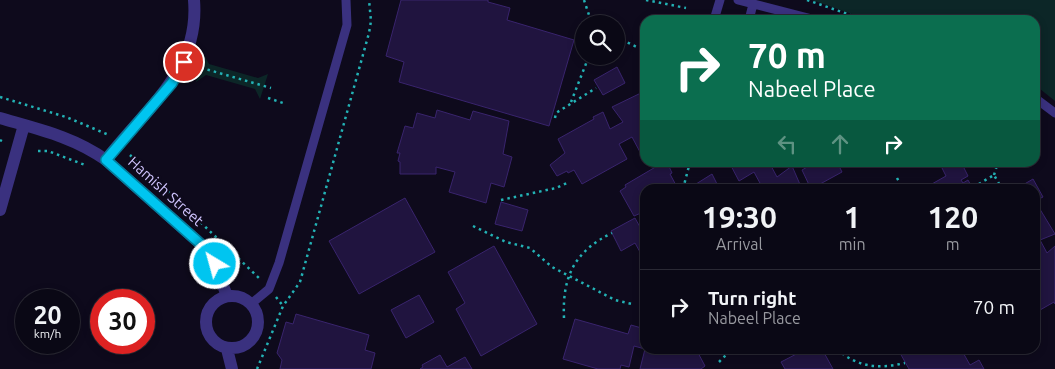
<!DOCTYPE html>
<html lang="en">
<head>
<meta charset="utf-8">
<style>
	body { margin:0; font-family:Ubuntu,sans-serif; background:#13111e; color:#f1f3f6; height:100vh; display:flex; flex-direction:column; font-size:19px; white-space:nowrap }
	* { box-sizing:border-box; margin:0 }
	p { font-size:16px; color:#999aa0 }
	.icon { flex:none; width:28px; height:28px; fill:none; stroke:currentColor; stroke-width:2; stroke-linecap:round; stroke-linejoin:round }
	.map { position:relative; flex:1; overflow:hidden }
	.drawer { position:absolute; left:640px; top:184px; width:400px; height:170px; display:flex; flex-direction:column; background:#0a0815; border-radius:15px; box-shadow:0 2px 8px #0003,0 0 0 1px #2a2934 }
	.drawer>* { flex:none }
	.banner { position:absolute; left:640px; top:15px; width:400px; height:152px; border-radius:15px; box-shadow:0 2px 8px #0003,0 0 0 1px #2a2934; background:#0b6e4f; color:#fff; overflow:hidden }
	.controls { position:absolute; left:575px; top:15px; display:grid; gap:10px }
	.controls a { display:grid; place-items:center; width:50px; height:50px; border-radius:50%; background:#0a0815; box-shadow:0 2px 8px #0003,0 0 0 1px #2a2934; font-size:25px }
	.speed { position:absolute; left:15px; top:289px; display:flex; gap:10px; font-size:25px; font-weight:700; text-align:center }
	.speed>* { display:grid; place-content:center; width:65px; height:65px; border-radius:50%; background:#0a0815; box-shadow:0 2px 8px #0003,0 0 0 1px #2a2934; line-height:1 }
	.speed small { font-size:12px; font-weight:400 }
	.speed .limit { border:8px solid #d22; background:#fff; color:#111 }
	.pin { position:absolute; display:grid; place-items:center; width:42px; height:42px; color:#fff; margin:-21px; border:2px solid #fff; border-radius:50%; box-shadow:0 1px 5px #0007 }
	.me { position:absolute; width:55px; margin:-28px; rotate:323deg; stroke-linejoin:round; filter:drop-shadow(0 0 4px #0008) }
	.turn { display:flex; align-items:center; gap:18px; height:105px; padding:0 25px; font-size:22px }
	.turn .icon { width:65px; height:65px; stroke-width:2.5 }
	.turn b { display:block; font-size:35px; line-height:42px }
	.lanes { display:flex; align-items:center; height:48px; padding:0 25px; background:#0003; justify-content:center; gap:25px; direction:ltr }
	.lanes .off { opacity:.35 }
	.eta { display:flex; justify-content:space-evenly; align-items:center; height:85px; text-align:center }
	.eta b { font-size:30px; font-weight:700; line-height:35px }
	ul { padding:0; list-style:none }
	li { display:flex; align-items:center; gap:15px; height:75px; padding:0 25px; border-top:1px solid #2a2934 }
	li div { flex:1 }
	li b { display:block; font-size:19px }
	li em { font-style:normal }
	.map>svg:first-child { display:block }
	.green { fill:#0c2627 }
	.building { fill:#20143f; stroke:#39246d }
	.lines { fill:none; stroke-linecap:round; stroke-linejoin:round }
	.path { stroke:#23b2b5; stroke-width:2.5; stroke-dasharray:2.5 4; stroke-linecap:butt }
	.lane { stroke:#3a317f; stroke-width:9 }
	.street { stroke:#3a317f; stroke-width:12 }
	.route-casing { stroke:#00809c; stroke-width:12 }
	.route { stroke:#00c5f0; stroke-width:9 }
	.labels { text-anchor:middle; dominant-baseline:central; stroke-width:5; stroke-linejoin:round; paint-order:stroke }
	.street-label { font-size:15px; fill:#d0c5ff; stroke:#0e0a1c }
</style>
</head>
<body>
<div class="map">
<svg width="1055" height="369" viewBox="0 0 1055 369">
	<rect width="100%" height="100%" fill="#0e0a1c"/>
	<path class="green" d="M 812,0 L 1055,0 L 1055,101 L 1035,85 L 1035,20 L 869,20 Z
		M 204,55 L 209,64 L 258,78 L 268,74 L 260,99 L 255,89 L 206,75 L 196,82 Z"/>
	<path class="building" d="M 401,0 L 488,0 L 488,2 L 510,8 L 507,20 L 574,40 L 549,126 L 399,82 L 404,62 L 386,56 Z
		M 617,67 L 625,83 L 603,95 L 594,80 Z
		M 645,91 L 645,149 L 640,152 L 632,137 L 619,144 L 627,159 L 582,184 L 574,170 L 568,173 L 567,171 L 557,176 L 550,165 L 565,153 L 558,139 L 594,119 L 593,117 L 603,112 L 610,129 L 623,122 L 612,107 Z
		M 437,110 L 470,120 L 473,111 L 509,121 L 503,154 L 512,157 L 504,187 L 491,183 L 486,203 L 449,192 L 455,172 L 436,167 L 436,174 L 400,174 L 400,162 L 398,161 L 400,153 L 397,153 L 405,126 L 413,128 L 417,113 L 435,118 Z
		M 664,162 L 667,162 L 672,173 L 670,174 L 678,189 L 645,189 L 645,219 L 641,213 L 634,216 L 620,191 L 626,187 L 625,185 Z
		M 729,162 L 772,162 L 770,164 L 777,177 L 792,166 L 802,189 L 754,189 L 761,185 L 754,172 L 739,181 Z
		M 816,162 L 837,162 L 842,172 L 811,189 L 802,170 Z
		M 951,162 L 961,162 L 968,176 L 961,180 L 963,183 L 968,180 L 973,189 L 918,189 L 922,187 L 923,189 L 946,176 L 942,168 Z
		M 712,174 L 718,186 L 716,189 L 688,189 Z
		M 1033,179 L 1043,197 L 1035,201 L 1055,234 L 1040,240 L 1047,253 L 1055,246 L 1055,304 L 1054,302 L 1040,310 L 1035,300 L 1035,189 L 1016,189 Z
		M 405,198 L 435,252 L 359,294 L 329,241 Z
		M 501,202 L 528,210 L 522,231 L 495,224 Z
		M 635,218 L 640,227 L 645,224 L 645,261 L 635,243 L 621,251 L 611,231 Z
		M 494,246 L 537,324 L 481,356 L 456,309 L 465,303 L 448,272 Z
		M 419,295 L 434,322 L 406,338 L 391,310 Z
		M 296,314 L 369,335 L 365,350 L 375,353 L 371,369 L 280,369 L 282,360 L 277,353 L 286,322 L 293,324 Z
		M 575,319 L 628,334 L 631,325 L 645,329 L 645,349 L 634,346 L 629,367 L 621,365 L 620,369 L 598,369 L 563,359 Z
		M 645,349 L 696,349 L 705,366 L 701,369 L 640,369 Z
		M 806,349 L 822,349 L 833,369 L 785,369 L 781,362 Z
		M 909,349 L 961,349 L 970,365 L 979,360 L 984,369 L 909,369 L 900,353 Z
		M 440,355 L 447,367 L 465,357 L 472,369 L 420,369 L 423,367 L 422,365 Z"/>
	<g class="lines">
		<path class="path" d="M 584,0 L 592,24
			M 646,0 L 686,8
			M 807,0 L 865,20
			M 616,37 L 645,51
			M 195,66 L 271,88
			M 0,97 L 66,117 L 109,135
			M 268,98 L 283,103
			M 571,102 L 589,56
			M 555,118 L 556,113 L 596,88
			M 0,140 L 2,141
			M 38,151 L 48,151 L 85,165
			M 130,155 L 261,280
			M 897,162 L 898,167
			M 994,175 L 998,162
			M 897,178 L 903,189
			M 683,189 L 690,162
			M 979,189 L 977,185 L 994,175 L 1002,189
			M 501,200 L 556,188 L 569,182
			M 473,226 L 506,242 L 530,248 L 552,267 L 615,300 L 632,304
			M 276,297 L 283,306
			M 564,318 C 562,276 575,251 612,233
			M 837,349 C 858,368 879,369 905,363
			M 719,362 L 732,349
			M 257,369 L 283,306 L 300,282 L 369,33 L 371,21 L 369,0"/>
		<path class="lane" d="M 738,0 L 816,20
			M 714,20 L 720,0
			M 749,20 L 753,4
			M 1035,98 L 1055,113
			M 251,304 L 269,289 L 279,263 L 347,25 L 346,0"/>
		<path class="street" d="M 0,118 C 38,129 74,137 106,160 L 204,247 L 215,264 L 227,296
			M 106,160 C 145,109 200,71 194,0
			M 0,210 L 24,125
			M206 322a26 26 0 1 1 52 0a26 26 0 1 1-52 0Z
			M 227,349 L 232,369"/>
	</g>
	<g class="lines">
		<defs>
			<path id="route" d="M 184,62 L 172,83 L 106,160 L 204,247 L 215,264"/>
		</defs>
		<use href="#route" class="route-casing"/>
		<use href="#route" class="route"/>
	</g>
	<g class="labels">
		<g class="street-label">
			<text transform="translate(166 191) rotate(42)">Hamish Street</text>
		</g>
	</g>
</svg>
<div class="controls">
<a><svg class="icon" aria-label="search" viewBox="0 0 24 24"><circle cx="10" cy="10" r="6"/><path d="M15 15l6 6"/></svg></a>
</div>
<div class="speed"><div>20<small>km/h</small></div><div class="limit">30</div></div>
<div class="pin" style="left:184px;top:62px;background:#d93025"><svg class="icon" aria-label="arrive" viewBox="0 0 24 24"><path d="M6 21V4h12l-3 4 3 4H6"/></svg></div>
<svg class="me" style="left:215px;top:264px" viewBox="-20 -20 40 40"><circle r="17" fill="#00c5f0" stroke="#fff" stroke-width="3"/><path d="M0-11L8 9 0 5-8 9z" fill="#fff"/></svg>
<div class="banner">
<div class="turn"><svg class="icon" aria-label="right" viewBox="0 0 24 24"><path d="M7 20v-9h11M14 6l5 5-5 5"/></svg><div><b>70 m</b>Nabeel Place</div></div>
<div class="lanes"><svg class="icon off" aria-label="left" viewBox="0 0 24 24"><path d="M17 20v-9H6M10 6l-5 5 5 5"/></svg><svg class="icon off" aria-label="ahead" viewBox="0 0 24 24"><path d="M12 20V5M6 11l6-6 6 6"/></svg><svg class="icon" aria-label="right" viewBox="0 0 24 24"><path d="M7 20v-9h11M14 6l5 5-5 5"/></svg></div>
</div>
<section class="drawer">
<div class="eta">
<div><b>19:30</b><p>Arrival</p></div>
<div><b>1</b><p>min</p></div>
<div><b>120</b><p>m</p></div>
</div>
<ul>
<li><svg class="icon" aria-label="right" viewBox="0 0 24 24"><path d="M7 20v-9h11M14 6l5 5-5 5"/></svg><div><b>Turn right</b><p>Nabeel Place</p></div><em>70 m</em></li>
</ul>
</section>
</div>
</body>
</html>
